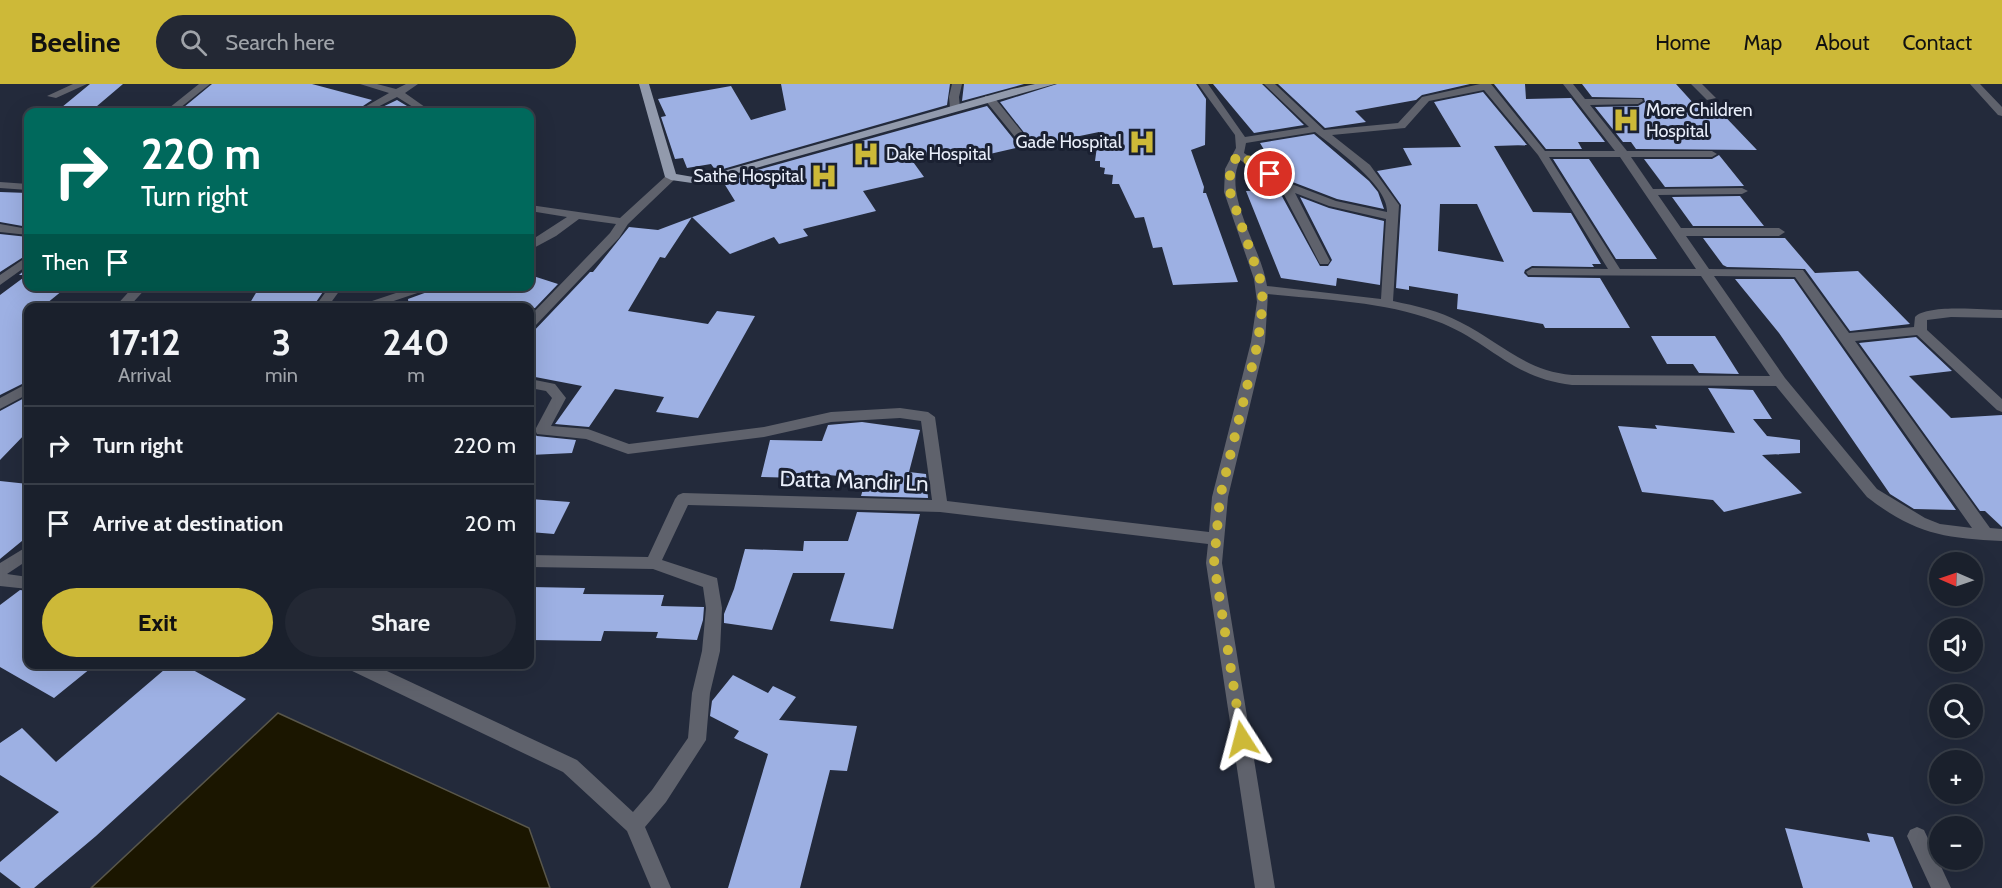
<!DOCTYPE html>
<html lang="en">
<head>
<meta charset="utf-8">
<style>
	body { margin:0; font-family:Cabin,sans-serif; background:#232834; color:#f1f3f6; height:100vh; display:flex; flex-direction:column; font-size:22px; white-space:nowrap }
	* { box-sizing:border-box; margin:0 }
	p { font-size:20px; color:#9fa3a9 }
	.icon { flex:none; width:33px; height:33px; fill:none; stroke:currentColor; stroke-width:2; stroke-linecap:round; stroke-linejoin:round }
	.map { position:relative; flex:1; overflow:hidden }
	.drawer { position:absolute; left:24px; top:219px; width:510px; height:366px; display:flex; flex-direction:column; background:#1a202c; border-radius:12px; box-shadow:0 6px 24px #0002,0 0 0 2px #383e48 }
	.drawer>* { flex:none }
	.hud { position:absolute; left:24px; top:24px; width:510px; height:183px; border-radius:12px; box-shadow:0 6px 24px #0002,0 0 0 2px #383e48; background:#00695c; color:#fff; overflow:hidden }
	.needle { width:39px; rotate:272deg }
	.tools { position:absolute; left:1929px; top:468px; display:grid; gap:12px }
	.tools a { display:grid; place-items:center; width:54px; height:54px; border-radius:50%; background:#1a202c; box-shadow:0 6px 24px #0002,0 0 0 2px #383e48; font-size:30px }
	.pin { position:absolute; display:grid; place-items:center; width:51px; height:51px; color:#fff; margin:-26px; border:3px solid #fff; border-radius:50%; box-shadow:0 2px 6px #0007 }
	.me { position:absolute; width:66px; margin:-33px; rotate:351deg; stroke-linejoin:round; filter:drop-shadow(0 0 4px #0008) }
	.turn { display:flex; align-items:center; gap:21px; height:126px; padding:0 18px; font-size:27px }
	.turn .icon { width:78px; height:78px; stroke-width:2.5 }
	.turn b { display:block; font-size:42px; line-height:51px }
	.then { display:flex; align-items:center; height:57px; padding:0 18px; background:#0003; gap:12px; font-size:22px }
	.eta { display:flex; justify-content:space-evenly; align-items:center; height:102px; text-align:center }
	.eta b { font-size:36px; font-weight:700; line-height:42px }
	.cta { display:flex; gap:12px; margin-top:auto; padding:12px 18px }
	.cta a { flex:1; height:69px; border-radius:36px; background:#cdb938; color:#111; font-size:24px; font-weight:700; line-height:69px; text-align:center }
	.cta a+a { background:#232834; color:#f1f3f6 }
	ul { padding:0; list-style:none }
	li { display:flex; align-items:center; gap:18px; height:78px; padding:0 18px; border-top:2px solid #383e48 }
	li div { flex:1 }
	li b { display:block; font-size:22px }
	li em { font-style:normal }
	header { display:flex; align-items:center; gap:36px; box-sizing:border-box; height:84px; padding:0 30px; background:#cdb938; color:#111 }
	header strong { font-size:28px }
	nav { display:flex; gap:33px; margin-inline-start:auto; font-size:21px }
	.search { width:420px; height:54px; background:#232834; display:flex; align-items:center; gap:15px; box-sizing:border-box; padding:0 21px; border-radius:33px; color:#9fa3a9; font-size:22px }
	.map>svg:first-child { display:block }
	.water { fill:#1b1600; stroke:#59574b; stroke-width:1.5 }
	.building { fill:#9db0e3; fill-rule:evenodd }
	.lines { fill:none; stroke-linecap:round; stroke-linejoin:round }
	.minor { fill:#5f626c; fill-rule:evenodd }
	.major { fill:#929aac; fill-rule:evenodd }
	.route { stroke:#cdb938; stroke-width:10; stroke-dasharray:0 18 }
	.labels { text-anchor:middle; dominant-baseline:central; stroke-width:6; stroke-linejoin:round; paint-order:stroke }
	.far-poi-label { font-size:18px; fill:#e9eefa; stroke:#1a2031; text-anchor:start }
	.street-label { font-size:22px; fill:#e9eefa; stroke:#1a2031 }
</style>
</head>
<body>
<header>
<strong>Beeline</strong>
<div class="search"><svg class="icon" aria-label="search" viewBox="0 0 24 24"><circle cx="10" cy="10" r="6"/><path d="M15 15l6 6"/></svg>Search here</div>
<nav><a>Home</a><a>Map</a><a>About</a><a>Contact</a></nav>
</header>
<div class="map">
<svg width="2002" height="804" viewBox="0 0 2002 804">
	<rect width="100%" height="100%" fill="#232a3b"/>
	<path class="water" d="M 278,629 L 529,744 L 550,804 L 91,804 Z"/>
	<path class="building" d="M 90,0 L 123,0 L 90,28 L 56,28 Z
		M 212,0 L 312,0 L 372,16 L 354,28 L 178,28 Z
		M 781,0 L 950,0 L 947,21 L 716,87 L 711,80 L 687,84 L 683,74 L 675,75 L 661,33 L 666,32 L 658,15 L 731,2 L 751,36 L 786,26 Z
		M 964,0 L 1024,0 L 962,17 Z
		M 1057,0 L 1196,0 L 1206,15 L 1205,61 L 1191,66 L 1204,103 L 1203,109 L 1206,109 L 1238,198 L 1173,201 L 1162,163 L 1153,164 L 1144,133 L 1135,134 L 1119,100 L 1112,100 L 1113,91 L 1104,90 L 1105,84 L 1100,83 L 1100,77 L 1095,77 L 1099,48 L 1041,60 L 1040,58 L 1033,60 L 1000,18 Z
		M 1213,0 L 1262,0 L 1304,41 L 1254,49 Z
		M 1278,0 L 1470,0 L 1422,11 L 1416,16 L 1355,27 L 1366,38 L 1325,44 Z
		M 1494,0 L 1525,0 L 1526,15 L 1571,14 L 1605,58 L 1578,58 L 1582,65 L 1546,65 Z
		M 1582,0 L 1676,0 L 1695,21 L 1714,21 L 1757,66 L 1636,65 L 1631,58 L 1623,58 L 1595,23 L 1638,22 L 1645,18 L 1644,14 L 1592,13 Z
		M 1483,8 L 1527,61 L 1494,62 L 1533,128 L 1571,129 L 1601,180 L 1592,180 L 1594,183 L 1532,182 L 1525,186 L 1524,189 L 1528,193 L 1600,194 L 1630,244 L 1545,244 L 1543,240 L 1457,225 L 1458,210 L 1409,202 L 1409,206 L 1396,204 L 1401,121 L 1377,87 L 1412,81 L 1403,64 L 1461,63 L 1434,18 ZM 1440,120 L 1477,120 L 1504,178 L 1438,167 Z
		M 397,16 L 407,22 L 400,28 L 372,28 Z
		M 987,22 L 1020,63 L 968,75 L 959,64 L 911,75 L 924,93 L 863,107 L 876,127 L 803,145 L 808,152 L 779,160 L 774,153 L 730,170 L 692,133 L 665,174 L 660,173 L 628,227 L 708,240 L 717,227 L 755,232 L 698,334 L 656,328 L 664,313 L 615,305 L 589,343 L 555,340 L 582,302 L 530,292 L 530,251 L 590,188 L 593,188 L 629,143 L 658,146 L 735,117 L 722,96 Z
		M 1314,50 L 1369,97 L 1378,108 L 1384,125 L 1337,115 L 1290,97 L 1278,89 L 1260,59 Z
		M 1719,71 L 1744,102 L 1665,103 L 1644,75 L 1712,75 Z
		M 1553,75 L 1589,75 L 1657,175 L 1616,175 Z
		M 1268,103 L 1278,105 L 1320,182 L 1328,182 L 1332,176 L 1300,113 L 1329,124 L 1384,137 L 1380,201 L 1337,194 L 1336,202 L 1281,194 L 1246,107 L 1269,106 Z
		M 0,108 L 28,109 L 28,143 L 0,138 Z
		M 1740,112 L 1764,142 L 1693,142 L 1672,113 Z
		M 0,150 L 28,153 L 28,170 L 0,188 Z
		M 1703,154 L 1785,154 L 1815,189 L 1858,187 L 1910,240 L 1850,247 L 1805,185 L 1727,183 L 1723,181 Z
		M 28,183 L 28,202 L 68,202 L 41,224 L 28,224 L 28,297 L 0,311 L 0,211 L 27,191 L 19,191 Z
		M 530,191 L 558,200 L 535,224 L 409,224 L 408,215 L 430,207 L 460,202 L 530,202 Z
		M 1735,195 L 1794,195 L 1956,426 L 1914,425 L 1890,410 L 1779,249 Z
		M 260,202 L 327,202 L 312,224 L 247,224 Z
		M 1651,252 L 1715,252 L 1739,290 L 1699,289 L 1693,280 L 1667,280 Z
		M 1916,253 L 1952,287 L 1909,292 L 1951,334 L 2002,331 L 2002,443 L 1985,427 L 1980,427 L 1859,259 Z
		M 1708,304 L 1753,306 L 1772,335 L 1753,335 L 1767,352 L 1800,356 L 1800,369 L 1762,371 L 1802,409 L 1724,428 L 1713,416 L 1642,408 L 1618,342 L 1657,345 L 1655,341 L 1735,349 Z
		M 28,312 L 28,347 L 0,376 L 0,327 Z
		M 862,338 L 920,346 L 909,388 L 926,390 L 928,414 L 861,412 L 866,395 L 801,388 L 800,394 L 761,393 L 770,356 L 822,357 L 828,341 Z
		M 530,350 L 534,350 L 537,352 L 576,356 L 572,369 L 530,371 Z
		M 0,397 L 28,400 L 28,452 L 0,475 Z
		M 530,415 L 570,418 L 554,450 L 530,448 Z
		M 857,428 L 920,430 L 893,545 L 830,537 L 845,489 L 793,489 L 772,546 L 724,539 L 724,530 L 734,505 L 745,465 L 803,467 L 804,457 L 848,457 Z
		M 530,503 L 585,504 L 583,510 L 664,511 L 661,522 L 704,523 L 703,536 L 697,556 L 656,554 L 658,548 L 604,547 L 601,557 L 530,556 Z
		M 20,506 L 28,507 L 28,580 L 96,580 L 54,614 L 0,583 L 0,521 Z
		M 171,580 L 182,580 L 246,615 L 96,752 L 34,804 L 21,804 L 0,788 L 0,778 L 59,728 L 0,691 L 0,659 L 22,644 L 56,678 Z
		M 733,591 L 768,609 L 773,602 L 796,613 L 779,636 L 857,642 L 847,687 L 830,686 L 800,804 L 728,804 L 768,670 L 734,654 L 739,647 L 710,632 L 712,617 Z
		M 1785,744 L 1870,758 L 1867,749 L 1893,753 L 1913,804 L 1803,804 Z"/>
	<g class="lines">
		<path class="minor" d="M 73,0 L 87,0 L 56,14 L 47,12 Z
			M 199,0 L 210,0 L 175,28 L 164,28 Z
			M 360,0 L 377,0 L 396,5 L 406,0 L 418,0 L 405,9 L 432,28 L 421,28 L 397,13 L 368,28 L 356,28 L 389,9 Z
			M 952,0 L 962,0 L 959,13 L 960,24 L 955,27 L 950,24 L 949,13 Z
			M 1198,0 L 1208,0 L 1245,53 L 1309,43 L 1264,0 L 1275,0 L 1324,46 L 1398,39 L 1422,13 L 1480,0 L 1491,0 L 1545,67 L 1615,67 L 1563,0 L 1573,0 L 1585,15 L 1642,15 L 1643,17 L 1638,20 L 1590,21 L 1627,67 L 1712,67 L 1717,70 L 1712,73 L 1631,73 L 1653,105 L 1742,104 L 1748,107 L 1742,110 L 1658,111 L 1681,144 L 1779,144 L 1785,148 L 1779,152 L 1686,152 L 1709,185 L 1803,186 L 1849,249 L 1914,243 L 1915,233 C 1928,220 1983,226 2002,226 L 2002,234 L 1951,233 L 1927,236 L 1927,246 L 2002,315 L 2002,328 L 1997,326 L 1917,251 L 1855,257 L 1990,444 L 2002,445 L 2002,457 C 1943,454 1915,450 1867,413 L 1776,302 L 1572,301 C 1510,294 1489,256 1436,237 C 1383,217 1324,216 1268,210 L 1265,258 L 1228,413 L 1222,479 L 1275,804 L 1255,804 L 1206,479 L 1208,460 L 940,428 L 688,421 L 662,476 L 717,494 L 722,524 L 720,567 L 710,609 L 706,656 L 666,718 L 645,743 L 671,804 L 651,804 L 627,747 L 563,688 L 348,585 L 346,580 L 372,580 L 577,676 L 633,728 L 652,706 L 688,654 L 692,609 L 702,567 L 706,524 L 703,503 L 653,485 L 530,483 L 530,471 L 648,473 L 675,415 L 678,411 L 683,409 L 932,416 L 921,337 L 900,334 L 831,338 L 764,353 L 628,370 L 586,355 L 537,350 L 535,346 L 552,314 L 546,307 L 530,304 L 530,295 L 555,300 L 566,314 L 551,342 L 588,345 L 629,360 L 764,343 L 831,328 L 900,324 L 928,328 L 935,333 L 947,417 L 1209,448 L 1212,413 L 1251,258 L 1257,218 L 1254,195 L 1224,108 L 1225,85 L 1236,64 L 1235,51 ZM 1484,6 L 1538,71 L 1608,185 L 1532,184 L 1526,188 L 1528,191 L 1701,192 L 1770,292 L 1572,291 C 1525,287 1500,258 1460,238 C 1440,227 1416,222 1393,217 L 1399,121 L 1370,81 L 1332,51 L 1405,44 L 1429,17 ZM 1315,48 C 1335,64 1389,102 1387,128 L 1336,117 L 1289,99 L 1244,69 L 1246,59 ZM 1549,73 L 1620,73 L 1696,185 L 1620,185 ZM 1240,76 L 1280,103 L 1320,180 L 1328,180 L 1330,177 L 1295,109 L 1329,122 L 1386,135 L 1381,215 L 1267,202 C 1262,165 1222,111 1240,76 ZM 1714,192 L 1795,193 L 1972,444 L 1940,440 L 1925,434 L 1877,405 L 1785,294 Z
			M 1691,0 L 1702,0 L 1716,14 L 1707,16 Z
			M 1970,0 L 1980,0 L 2002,23 L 2002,32 L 1998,31 Z
			M 985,12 L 993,12 L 1031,59 L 1031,63 L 1023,63 L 985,16 Z
			M 671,90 L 677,93 L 675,95 L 628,140 L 619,154 L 535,242 L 530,243 L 530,232 L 610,149 L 616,140 L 579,135 L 556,152 L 530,166 L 530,157 L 567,133 L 530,127 L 530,121 L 620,134 L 667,91 Z
			M 0,98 L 28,100 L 28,106 L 0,104 Z
			M 0,140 L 28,145 L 28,151 L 0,148 Z
			M 28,172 L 28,181 L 0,201 L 0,191 Z
			M 134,202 L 148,202 L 128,224 L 114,224 Z
			M 330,202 L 343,202 L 327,224 L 314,224 Z
			M 417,202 L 438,202 L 373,224 L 351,224 Z
			M 28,299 L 28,310 L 0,325 L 0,314 Z
			M 28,462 L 28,476 L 7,490 L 28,493 L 28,505 L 0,502 L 0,479 Z
			M 1917,743 L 1924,746 L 1951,804 L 1931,804 L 1907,752 L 1910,746 Z"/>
		<path class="major" d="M 639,0 L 649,0 L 676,90 L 699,94 L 1012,5 L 1035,0 L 1055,0 L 699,100 L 671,96 L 665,93 Z"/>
	</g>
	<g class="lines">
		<path class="route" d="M 1242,655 L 1214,479 L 1220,413 L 1258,258 L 1263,218 L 1260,195 L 1230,108 L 1230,85 L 1238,70 L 1270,90"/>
	</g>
	<defs>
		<symbol id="hospital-bare" viewBox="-9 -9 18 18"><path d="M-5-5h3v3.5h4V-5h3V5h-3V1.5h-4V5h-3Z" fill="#cdb938" stroke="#1a2031" stroke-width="2.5" paint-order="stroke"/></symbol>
	</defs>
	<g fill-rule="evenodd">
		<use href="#hospital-bare" x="1607" y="17" width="38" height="38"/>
		<use href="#hospital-bare" x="1123" y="39" width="38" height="38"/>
		<use href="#hospital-bare" x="847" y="51" width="38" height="38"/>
		<use href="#hospital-bare" x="805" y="73" width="38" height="38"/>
	</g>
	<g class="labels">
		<g class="far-poi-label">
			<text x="1646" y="26">More Children<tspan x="1646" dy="21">Hospital</tspan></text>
			<text x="1122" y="58" text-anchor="end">Gade Hospital</text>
			<text x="886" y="70">Dake Hospital</text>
			<text x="804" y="92" text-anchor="end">Sathe Hospital</text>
		</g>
		<g class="street-label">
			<text transform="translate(854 397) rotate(2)">Datta Mandir Ln</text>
		</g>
	</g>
</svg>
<div class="tools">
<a><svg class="needle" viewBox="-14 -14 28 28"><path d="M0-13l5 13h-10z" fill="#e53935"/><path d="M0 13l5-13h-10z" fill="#9fa3a9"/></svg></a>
<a><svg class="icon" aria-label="sound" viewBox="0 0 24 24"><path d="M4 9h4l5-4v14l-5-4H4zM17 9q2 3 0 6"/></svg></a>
<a><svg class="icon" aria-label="search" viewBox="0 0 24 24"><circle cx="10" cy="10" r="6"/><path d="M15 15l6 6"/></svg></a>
<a>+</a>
<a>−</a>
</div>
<div class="pin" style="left:1270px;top:90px;background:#d93025"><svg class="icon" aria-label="arrive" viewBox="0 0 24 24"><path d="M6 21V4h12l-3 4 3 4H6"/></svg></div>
<svg class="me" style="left:1242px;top:655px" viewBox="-20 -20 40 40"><path d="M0-17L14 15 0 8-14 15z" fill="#cdb938" stroke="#fff" stroke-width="4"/></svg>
<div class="hud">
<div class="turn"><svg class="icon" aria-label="right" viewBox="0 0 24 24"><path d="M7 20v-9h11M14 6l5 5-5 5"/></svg><div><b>220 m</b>Turn right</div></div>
<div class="then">Then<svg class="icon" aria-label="arrive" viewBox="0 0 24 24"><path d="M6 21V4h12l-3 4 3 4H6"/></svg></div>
</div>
<section class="drawer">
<div class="eta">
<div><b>17:12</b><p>Arrival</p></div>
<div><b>3</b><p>min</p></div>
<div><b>240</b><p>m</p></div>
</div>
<ul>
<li><svg class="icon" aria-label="right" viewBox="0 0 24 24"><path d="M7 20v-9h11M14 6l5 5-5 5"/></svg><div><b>Turn right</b></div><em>220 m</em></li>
<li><svg class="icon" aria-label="arrive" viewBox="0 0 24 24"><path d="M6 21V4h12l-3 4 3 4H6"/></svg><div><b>Arrive at destination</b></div><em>20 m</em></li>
</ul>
<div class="cta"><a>Exit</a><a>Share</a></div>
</section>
</div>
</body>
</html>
